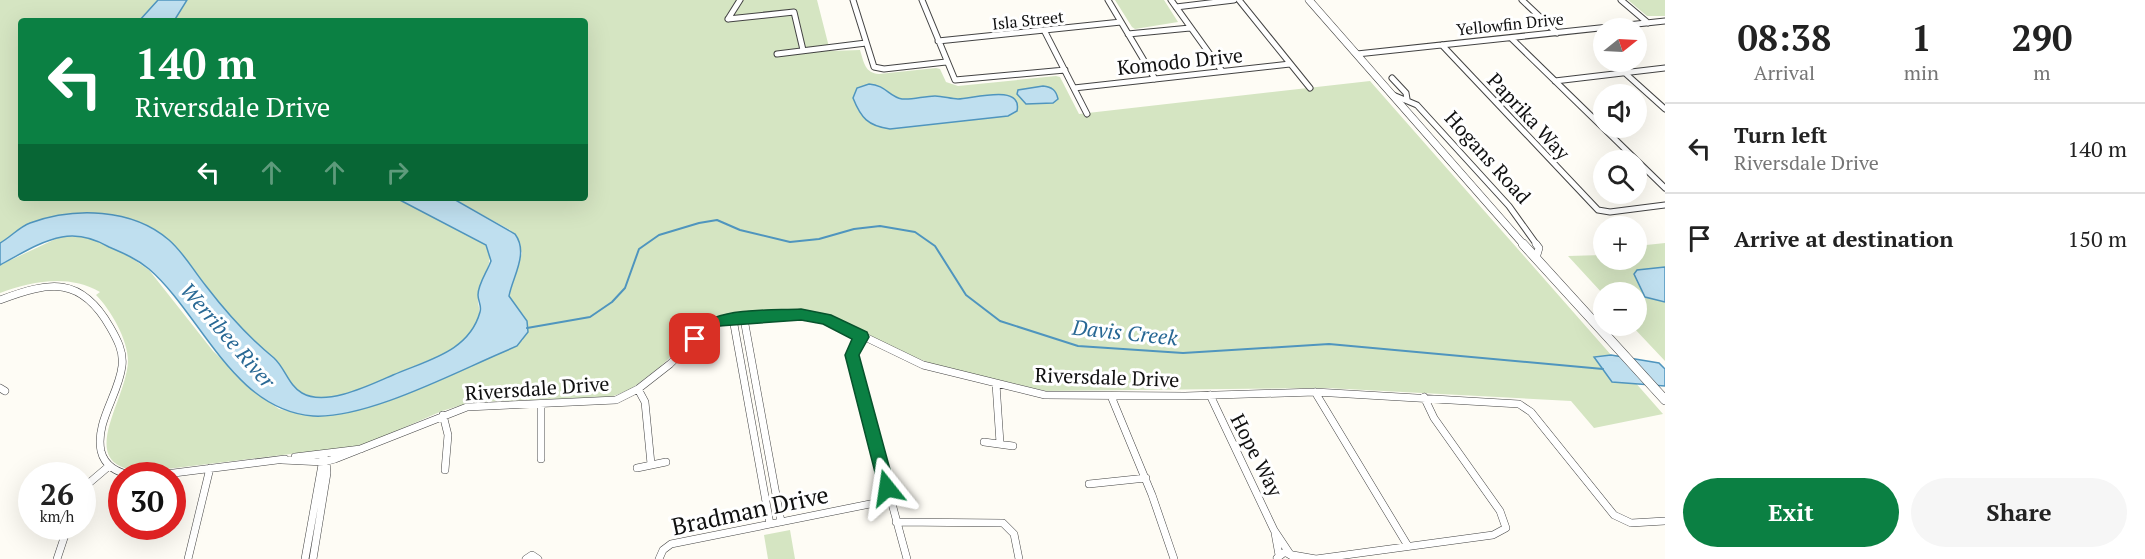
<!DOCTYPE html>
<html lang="en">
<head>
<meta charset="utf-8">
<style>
	body { margin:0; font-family:"PT Serif",serif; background:#f6f6f6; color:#222; height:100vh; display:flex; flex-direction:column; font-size:22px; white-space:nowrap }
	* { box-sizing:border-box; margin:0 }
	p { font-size:20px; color:#767676 }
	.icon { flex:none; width:33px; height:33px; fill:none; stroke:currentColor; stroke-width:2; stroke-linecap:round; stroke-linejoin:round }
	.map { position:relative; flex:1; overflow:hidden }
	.details { display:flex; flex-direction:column; background:#fff; width:480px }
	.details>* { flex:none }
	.hud { position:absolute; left:18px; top:18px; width:570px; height:183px; border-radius:6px; box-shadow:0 6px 24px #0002; background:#0b8043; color:#fff; overflow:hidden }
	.needle { width:39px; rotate:72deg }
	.tools { position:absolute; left:1593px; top:18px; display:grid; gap:12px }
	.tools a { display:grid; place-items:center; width:54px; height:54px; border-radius:50%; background:#fff; box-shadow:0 6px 24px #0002; font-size:30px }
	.speed { position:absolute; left:18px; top:462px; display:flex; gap:12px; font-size:30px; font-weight:700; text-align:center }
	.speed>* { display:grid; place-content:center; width:78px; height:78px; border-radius:50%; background:#fff; box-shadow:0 6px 24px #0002; line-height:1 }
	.speed small { font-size:15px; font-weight:400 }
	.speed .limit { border:9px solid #d22; background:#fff; color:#111 }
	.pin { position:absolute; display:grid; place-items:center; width:51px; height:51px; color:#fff; margin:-26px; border-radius:12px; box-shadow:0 3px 9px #0006 }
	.me { position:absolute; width:66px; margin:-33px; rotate:345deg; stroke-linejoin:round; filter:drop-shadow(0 0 4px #0008) }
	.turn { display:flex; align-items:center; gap:21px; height:126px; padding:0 18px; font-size:27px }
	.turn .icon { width:78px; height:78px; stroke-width:2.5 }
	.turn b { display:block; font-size:42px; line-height:51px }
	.lanes { display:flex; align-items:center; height:57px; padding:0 18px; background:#0003; justify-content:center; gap:30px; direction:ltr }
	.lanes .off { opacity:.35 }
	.eta { display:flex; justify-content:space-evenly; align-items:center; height:102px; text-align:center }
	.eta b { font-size:36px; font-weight:800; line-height:42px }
	.primary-button { display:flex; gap:12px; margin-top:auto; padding:12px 18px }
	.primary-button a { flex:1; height:69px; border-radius:36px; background:#0b8043; color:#fff; font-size:24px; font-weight:800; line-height:69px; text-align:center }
	.primary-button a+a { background:#f6f6f6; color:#222 }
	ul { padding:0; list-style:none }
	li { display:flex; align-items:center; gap:18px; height:90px; padding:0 18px; border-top:2px solid #e0e0e0 }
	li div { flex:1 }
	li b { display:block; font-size:22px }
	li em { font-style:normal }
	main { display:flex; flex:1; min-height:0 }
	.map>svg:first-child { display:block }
	.green { fill:#d5e5c2 }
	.water { fill:#bfdfef; stroke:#4f95be; stroke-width:1.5 }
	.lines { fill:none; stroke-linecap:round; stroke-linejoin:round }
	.stream { stroke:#4f95be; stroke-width:2 }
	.minor-far1-casing { stroke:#434343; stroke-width:7 }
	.minor-casing { stroke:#434343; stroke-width:8 }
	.tertiary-far1-casing { stroke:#434343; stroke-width:8 }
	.tertiary-casing { stroke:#434343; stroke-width:10 }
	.minor-far1 { stroke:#fff; stroke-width:5 }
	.minor { stroke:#fff; stroke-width:7 }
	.tertiary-far1 { stroke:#fff; stroke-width:7 }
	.tertiary { stroke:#fff; stroke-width:9 }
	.route { fill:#0b8043; stroke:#07532c; stroke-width:1.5 }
	.labels { text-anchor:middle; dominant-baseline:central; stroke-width:6; stroke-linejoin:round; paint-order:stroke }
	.far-street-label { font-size:16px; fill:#101010; stroke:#fff }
	.street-label { font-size:20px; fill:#101010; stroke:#fff }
	.water-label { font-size:21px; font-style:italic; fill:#286894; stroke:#fff }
	.near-street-label { font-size:24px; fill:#101010; stroke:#fff }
</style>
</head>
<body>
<main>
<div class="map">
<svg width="1665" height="559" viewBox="0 0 1665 559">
	<rect width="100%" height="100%" fill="#fefcf5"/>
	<path class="green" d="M 0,0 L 158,0 L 139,21 L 21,21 L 21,198 L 396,198 L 486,245 C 497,265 479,276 478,296 C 477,308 482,306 477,322 C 468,349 435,357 412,367 C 381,380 338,407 304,394 C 291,390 285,369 275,360 C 257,343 240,327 224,309 C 194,274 174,229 126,218 C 114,215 101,217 89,217 C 69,216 50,216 31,223 C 19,227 11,237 0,243 Z
		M 187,0 L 817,0 L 830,51 L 860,50 C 864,63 865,73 879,74 L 936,68 L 940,69 L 946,82 L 958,86 L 1056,76 L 1060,77 L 1079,114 L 1370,81 L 1663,414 L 1594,428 L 1571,401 L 1327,388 L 1046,391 L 935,365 L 901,352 L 834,317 L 817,312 L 796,310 L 726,315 L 708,320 L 660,367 L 631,389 L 611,397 L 472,402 L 442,411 L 371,442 L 330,453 L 307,452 L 150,471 C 68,472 127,402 128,361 C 128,340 111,310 96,295 L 100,292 C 69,274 32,281 0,293 L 0,265 L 62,236 L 87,237 L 127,255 L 149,270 L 213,351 L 260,396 L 279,409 L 314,416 L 354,410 L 389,401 L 501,353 L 523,340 L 524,316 L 509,296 L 522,253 L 510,230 L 452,198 L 585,198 L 585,21 L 174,21 Z
		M 1115,0 L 1164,0 L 1178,22 L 1135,29 L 1132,27 Z
		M 1628,0 L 1665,0 L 1665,16 L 1647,16 Z
		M 1665,243 L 1665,361 L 1632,326 L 1636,326 L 1636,292 L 1603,294 L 1568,256 L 1603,255 L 1604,260 L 1636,260 L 1637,246 Z
		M 790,530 L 795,559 L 768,559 L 764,535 Z"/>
	<path class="water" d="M 158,0 L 187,0 L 174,21 L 139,21 Z
		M 869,84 C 886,85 889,97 902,99 C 913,100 924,96 935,96 C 943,96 951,99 958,99 C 972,99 1023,83 1017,111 L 1008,116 L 890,129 C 868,126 861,118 853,98 L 857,88 Z
		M 1043,86 C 1052,87 1056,90 1058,99 L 1053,103 L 1026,104 L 1017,94 L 1018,90 Z
		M 396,198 L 452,198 L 515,234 C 529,253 513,276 509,296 L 527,321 L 528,332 L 517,346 L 501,353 C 452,374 366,419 313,416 C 233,410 201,314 149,269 C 137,259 123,253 109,247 C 95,239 78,234 62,237 C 40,241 19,255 0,265 L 0,243 C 11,237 19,227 30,223 C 74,207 132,208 169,240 C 184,253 193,270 206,286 C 226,312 248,337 274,358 C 285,368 289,386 302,393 C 326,407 370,385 393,375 C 427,360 469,352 480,312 C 482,306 478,301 478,295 C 478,284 487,272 491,261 L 486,245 Z
		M 1665,267 L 1665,302 L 1645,297 L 1634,274 L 1637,270 Z
		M 1611,355 L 1659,363 L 1665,369 L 1665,386 L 1612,382 L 1594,357 Z"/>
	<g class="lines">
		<path class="stream" d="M 527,328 L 590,317 L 612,302 L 625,288 L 639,249 L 659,235 L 699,223 L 717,220 L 740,230 L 790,242 L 819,239 L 854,229 L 880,226 L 915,232 L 935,246 L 966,295 L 1000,321 L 1078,346 L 1183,353 L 1329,344 L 1603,369"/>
		<defs>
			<path id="minor-far1" d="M 853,0 L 874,67 L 884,69 L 946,62
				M 922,0 L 955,80 L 1065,70
				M 1108,0 L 1155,79
				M 1171,0 L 1222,71
				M 1239,0 L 1310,88
				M 1522,0 L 1557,33
				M 1621,0 L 1648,23
				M 1176,7 L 1234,0
				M 728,19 L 794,12 L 803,50
				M 728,19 L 740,0
				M 1044,30 L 1087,114
				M 1128,34 L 1190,28
				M 1511,38 L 1665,188
				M 938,41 L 1121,22
				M 1442,45 L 1598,210 L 1610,212 L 1665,205
				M 777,54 L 866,43
				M 1357,54 L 1665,21
				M 1625,73 L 1665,109
				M 1392,78 L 1406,93 L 1407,99
				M 1555,81 L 1665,68
				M 1074,88 L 1290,64
				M 1393,95 L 1417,105 L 1509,206 L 1537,245"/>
			<path id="minor" d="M 1536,258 L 1539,248 L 1536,244
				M 0,300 C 50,281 81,276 110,327 C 117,339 124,352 122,366 C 119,394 95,422 101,451 C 105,468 121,474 136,476
				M 733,319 L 770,524
				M 744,319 L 781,522
				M 862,337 L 853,349 L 853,360 L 907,559
				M 996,384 L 1000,443
				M 0,388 L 5,391
				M 638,389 L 645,402 L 651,464
				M 1315,392 L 1408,546
				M 1210,395 L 1274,530 L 1290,554
				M 1111,396 L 1152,495 L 1174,559
				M 541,404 L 541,459
				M 443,415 L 448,435 L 445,470
				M 984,442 L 1013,446
				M 295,457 L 361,449
				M 282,460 L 324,462 L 335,459 L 467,407 L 616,400 L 638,389 L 670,364 L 712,323 L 801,314 L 834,322 L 923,365 L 1045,395 L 1185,396 L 1315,392 L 1519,404 L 1531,412 L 1614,515 L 1631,523 L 1665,521
				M 637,468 L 666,462
				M 150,476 L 285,459
				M 1089,484 L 1146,478
				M 82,489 L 109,466
				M 896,522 L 1003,523 L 1014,534 L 1019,559
				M 1275,533 L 1279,555
				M 1293,555 L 1316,559
				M 1277,558 L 1285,552 L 1297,559
				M 57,559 L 68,526
				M 188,559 L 210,468
				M 305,559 L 323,459
				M 313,559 L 327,473 L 326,460
				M 526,559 L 532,555 L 538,559
				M 659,559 L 663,550 L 671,544 L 890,500
				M 1316,559 L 1493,535 L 1506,528 L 1500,511 L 1434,418 L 1424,397"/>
			<path id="tertiary-far1" d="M 1309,0 L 1524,245"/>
			<path id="tertiary" d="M 1523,244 L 1665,400"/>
		</defs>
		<use href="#minor-far1" class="minor-far1-casing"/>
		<use href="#minor" class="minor-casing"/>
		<use href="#tertiary-far1" class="tertiary-far1-casing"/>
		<use href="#tertiary" class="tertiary-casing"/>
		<use href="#minor-far1" class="minor-far1"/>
		<use href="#minor" class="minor"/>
		<use href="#tertiary-far1" class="tertiary-far1"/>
		<use href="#tertiary" class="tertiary"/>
	</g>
	<path class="route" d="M 801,309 L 831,315 L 867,332 L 869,337 L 859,355 L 895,488 L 893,493 L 887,495 L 881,493 L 879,488 L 845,355 L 852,339 L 823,324 L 801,320 L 719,326 L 710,332 L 700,343 L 690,343 L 688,339 C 705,305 767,311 801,309 Z"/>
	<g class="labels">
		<g class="far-street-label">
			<text transform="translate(1028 20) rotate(-6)">Isla Street</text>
			<text transform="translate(1510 24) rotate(-6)">Yellowfin Drive</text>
		</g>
		<g class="street-label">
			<text transform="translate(1180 61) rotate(-6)">Komodo Drive</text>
			<text transform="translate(1529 116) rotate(47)">Paprika Way</text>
			<text transform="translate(1488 157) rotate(48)">Hogans Road</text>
			<text transform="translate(1107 377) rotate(2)">Riversdale Drive</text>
			<text transform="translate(537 388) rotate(-4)">Riversdale Drive</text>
			<text transform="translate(1257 455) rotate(63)">Hope Way</text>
		</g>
		<g class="water-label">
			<text transform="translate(1125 332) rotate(6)">Davis Creek</text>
			<text transform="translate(228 335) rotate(49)">Werribee River</text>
		</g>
		<g class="near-street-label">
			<text transform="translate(750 510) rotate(-12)">Bradman Drive</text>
		</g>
	</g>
</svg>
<div class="tools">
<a><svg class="needle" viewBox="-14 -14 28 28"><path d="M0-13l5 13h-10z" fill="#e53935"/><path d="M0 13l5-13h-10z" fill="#767676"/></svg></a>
<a><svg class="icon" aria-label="sound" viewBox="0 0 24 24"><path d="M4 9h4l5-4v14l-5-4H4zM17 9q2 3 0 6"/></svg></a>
<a><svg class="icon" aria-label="search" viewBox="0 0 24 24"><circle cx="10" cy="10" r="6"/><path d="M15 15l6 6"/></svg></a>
<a>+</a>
<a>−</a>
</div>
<div class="speed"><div>26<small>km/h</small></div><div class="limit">30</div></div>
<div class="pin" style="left:695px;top:339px;background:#d93025"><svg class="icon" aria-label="arrive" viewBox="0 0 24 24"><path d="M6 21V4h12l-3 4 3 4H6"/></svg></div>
<svg class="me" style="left:887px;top:488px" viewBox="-20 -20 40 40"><path d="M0-17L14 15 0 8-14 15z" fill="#0b8043" stroke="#fff" stroke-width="4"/></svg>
<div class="hud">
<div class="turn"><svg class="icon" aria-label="left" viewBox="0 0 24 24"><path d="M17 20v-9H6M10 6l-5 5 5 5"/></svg><div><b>140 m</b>Riversdale Drive</div></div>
<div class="lanes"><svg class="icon" aria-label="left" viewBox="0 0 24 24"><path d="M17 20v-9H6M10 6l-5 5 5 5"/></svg><svg class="icon off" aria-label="ahead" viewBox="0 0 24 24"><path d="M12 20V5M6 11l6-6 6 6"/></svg><svg class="icon off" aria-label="ahead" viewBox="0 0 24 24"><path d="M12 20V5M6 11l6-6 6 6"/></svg><svg class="icon off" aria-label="right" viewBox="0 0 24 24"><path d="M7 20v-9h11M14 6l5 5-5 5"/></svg></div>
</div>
</div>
<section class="details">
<div class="eta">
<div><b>08:38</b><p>Arrival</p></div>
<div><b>1</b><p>min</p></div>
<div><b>290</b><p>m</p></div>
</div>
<ul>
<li><svg class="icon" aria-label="left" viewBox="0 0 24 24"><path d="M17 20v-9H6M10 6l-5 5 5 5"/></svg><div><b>Turn left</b><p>Riversdale Drive</p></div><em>140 m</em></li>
<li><svg class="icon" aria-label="arrive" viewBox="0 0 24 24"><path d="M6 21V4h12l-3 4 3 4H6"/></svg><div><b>Arrive at destination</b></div><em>150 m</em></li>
</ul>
<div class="primary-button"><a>Exit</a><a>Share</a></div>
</section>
</main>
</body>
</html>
